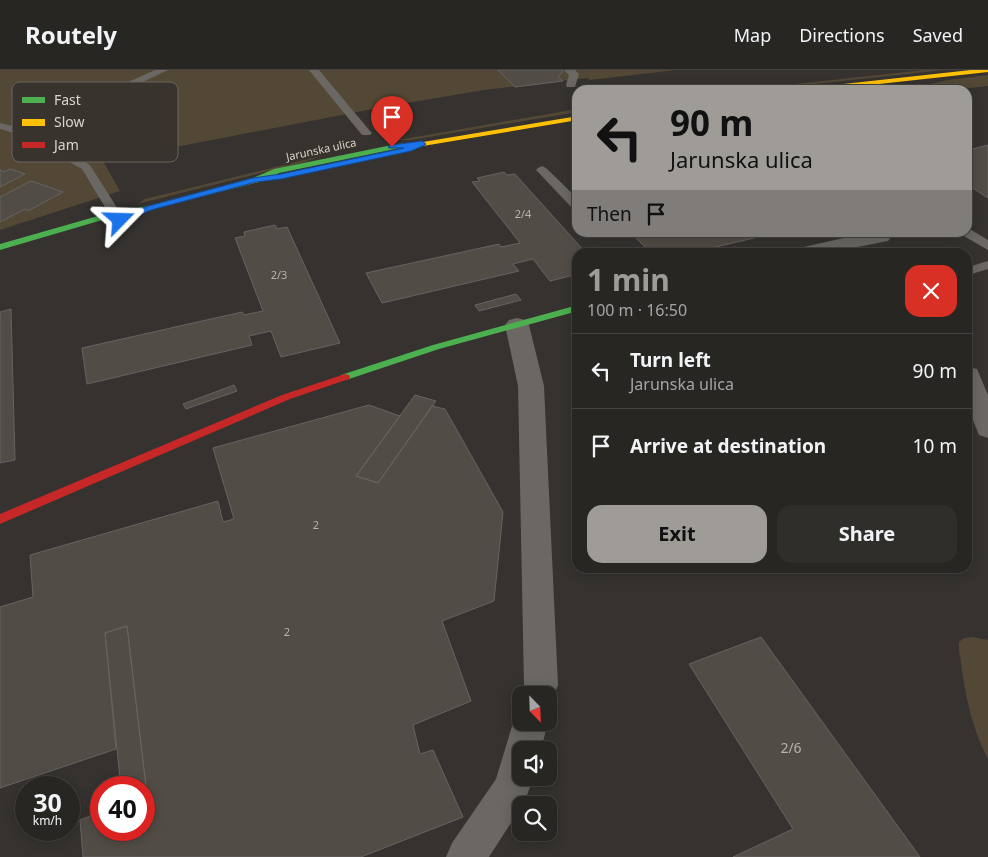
<!DOCTYPE html>
<html lang="en">
<head>
<meta charset="utf-8">
<style>
	body { margin:0; font-family:"Noto Sans",sans-serif; background:#302e2b; color:#f1f3f6; height:100vh; display:flex; flex-direction:column; font-size:19px; white-space:nowrap }
	* { box-sizing:border-box; margin:0 }
	p { font-size:16px; color:#a5a5a6 }
	.icon { flex:none; width:28px; height:28px; fill:none; stroke:currentColor; stroke-width:2; stroke-linecap:round; stroke-linejoin:round }
	.map { position:relative; flex:1; overflow:hidden }
	.drawer { position:absolute; left:572px; top:178px; width:400px; height:325px; display:flex; flex-direction:column; background:#282623; border-radius:15px; box-shadow:0 2px 12px #0003,0 0 0 1px #444341 }
	.drawer>* { flex:none }
	.banner { position:absolute; left:572px; top:15px; width:400px; height:152px; border-radius:15px; box-shadow:0 2px 12px #0003,0 0 0 1px #444341; background:#9f9c98; color:#111; overflow:hidden }
	.needle { width:32px; rotate:157deg }
	.controls { position:absolute; left:512px; top:616px; display:grid; gap:10px }
	.controls a { display:grid; place-items:center; width:45px; height:45px; border-radius:10px; background:#282623; box-shadow:0 2px 12px #0003,0 0 0 1px #444341; font-size:25px }
	.speed { position:absolute; left:15px; top:706px; display:flex; gap:10px; font-size:25px; font-weight:700; text-align:center }
	.speed>* { display:grid; place-content:center; width:65px; height:65px; border-radius:50%; background:#282623; box-shadow:0 2px 12px #0003,0 0 0 1px #444341; line-height:1 }
	.speed small { font-size:12px; font-weight:400 }
	.speed .limit { border:8px solid #d22; background:#fff; color:#111 }
	.pin { position:absolute; display:grid; place-items:center; width:42px; height:42px; color:#fff; margin:-51px -21px; border-radius:50% 50% 50% 0; rotate:-45deg; box-shadow:0 0 5px #0007 }
	.pin .icon { rotate:45deg }
	.me { position:absolute; width:55px; margin:-28px; rotate:68deg; stroke-linejoin:round; filter:drop-shadow(0 0 4px #0008) }
	.turn { display:flex; align-items:center; gap:18px; height:105px; padding:0 15px; font-size:22px }
	.turn .icon { width:65px; height:65px; stroke-width:2.5 }
	.turn b { display:block; font-size:35px; line-height:42px }
	.then { display:flex; align-items:center; height:48px; padding:0 15px; background:#0003; gap:10px; font-size:19px }
	.round { display:grid; place-items:center; flex:none; width:52px; height:52px; border-radius:15px; background:#302e2b }
	.head { display:flex; align-items:center; justify-content:space-between; height:85px; padding:0 15px }
	h1 { font-size:30px; font-weight:700; line-height:38px; color:#9f9c98 }
	.primary-button { display:flex; gap:10px; margin-top:auto; padding:10px 15px }
	.primary-button a { flex:1; height:58px; border-radius:15px; background:#9f9c98; color:#111; font-size:20px; font-weight:700; line-height:58px; text-align:center }
	.primary-button a+a { background:#302e2b; color:#f1f3f6 }
	ul { padding:0; list-style:none }
	li { display:flex; align-items:center; gap:15px; height:75px; padding:0 15px; border-top:1px solid #444341 }
	li div { flex:1 }
	li b { display:block; font-size:19px }
	li em { font-style:normal }
	header { display:flex; align-items:center; gap:30px; box-sizing:border-box; height:70px; padding:0 25px; background:#282623; border-bottom:1px solid #444341 }
	header strong { font-size:24px }
	nav { display:flex; gap:28px; margin-inline-start:auto; font-size:18px }
	.map>svg:first-child { display:block }
	.green { fill:#534836 }
	.building { fill:#514c45; stroke:#666462 }
	.lines { fill:none; stroke-linecap:round; stroke-linejoin:round }
	.lane { fill:#6b6863; fill-rule:evenodd }
	.street { fill:#6b6863; fill-rule:evenodd }
	.fast { fill:#4caf50; fill-rule:evenodd }
	.slow { fill:#ffc107; fill-rule:evenodd }
	.jam { fill:#c62828; fill-rule:evenodd }
	.route { fill:#1a73e8; stroke:#114b97 }
	.labels { text-anchor:middle; dominant-baseline:central; stroke-width:5; stroke-linejoin:round; paint-order:stroke }
	.far-street-label { font-size:11px; fill:#d8d5d0; stroke:#38332c }
	.number-label { font-size:11px; fill:#b6b3ad }
	.near-number-label { font-size:14px; fill:#b6b3ad }
	.key { fill:#38332c; stroke:#68645d; stroke-width:1 }
	.key-label { font-size:14px; fill:#d8d5d0 }
</style>
</head>
<body>
<header>
<strong>Routely</strong>
<nav><a>Map</a><a>Directions</a><a>Saved</a></nav>
</header>
<div class="map">
<svg width="988" height="787" viewBox="0 0 988 787">
	<rect width="100%" height="100%" fill="#35322f"/>
	<path class="green" d="M 0,0 L 676,0 L 590,10 L 587,8 L 484,20 L 383,37 L 103,91 L 120,121 L 0,160 Z
		M 925,0 L 944,0 L 787,17 L 785,15 Z
		M 988,5 L 988,16 L 951,20 L 914,20 L 910,18 L 948,10 Z
		M 577,39 L 577,42 L 411,70 L 398,70 Z
		M 324,85 L 305,92 L 137,134 L 145,129 Z
		M 973,567 L 988,570 L 988,689 C 970,655 964,617 959,579 L 959,572 L 964,568 Z"/>
	<path class="building" d="M 498,0 L 562,0 L 563,1 L 558,7 L 563,11 L 515,17 Z
		M 988,75 L 988,128 L 968,115 L 968,80 Z
		M 10,99 L 25,104 L 0,117 L 0,100 L 4,102 Z
		M 504,102 L 507,105 L 515,104 L 585,182 L 578,182 L 578,204 L 550,211 L 533,189 L 513,194 L 519,201 L 382,233 L 366,203 L 499,174 L 501,177 L 520,173 L 472,112 L 480,111 L 477,108 Z
		M 31,111 L 63,122 L 28,141 L 25,139 L 0,152 L 0,127 Z
		M 275,155 L 277,159 L 287,157 L 340,273 L 281,287 L 271,261 L 249,266 L 252,275 L 87,314 L 82,278 L 242,242 L 244,245 L 263,241 L 235,168 L 245,166 L 244,162 Z
		M 630,162 L 758,162 L 762,166 L 695,182 L 650,182 Z
		M 736,177 L 741,181 L 716,182 Z
		M 516,224 L 521,230 L 479,241 L 475,235 Z
		M 11,239 L 15,390 L 0,393 L 0,242 Z
		M 234,315 L 237,321 L 186,339 L 183,334 Z
		M 415,325 L 436,331 L 378,413 L 356,406 Z
		M 369,335 L 400,346 L 356,406 L 378,413 L 432,336 L 445,339 L 503,442 L 494,531 L 442,551 L 471,631 L 413,655 L 420,684 L 433,680 L 463,747 L 361,787 L 83,787 L 80,750 L 101,742 L 101,760 L 144,760 L 144,726 L 147,725 L 127,556 L 105,563 L 116,679 L 0,718 L 0,537 L 33,527 L 30,485 L 218,431 L 223,452 L 234,449 L 213,378 Z
		M 127,556 L 147,725 L 144,726 L 144,718 L 121,718 L 105,563 Z
		M 761,567 L 920,787 L 733,787 L 793,759 L 689,594 Z"/>
	<g class="lines">
		<path class="lane" d="M 155,0 L 168,0 L 34,63 L 90,95 L 121,144 L 119,147 L 111,147 L 82,99 L 21,65 L 0,59 L 0,53 L 24,59 Z
			M 309,0 L 319,0 L 370,61 L 372,63 L 370,65 L 362,65 Z
			M 564,0 L 575,0 L 579,4 L 575,17 L 567,17 L 566,15 L 569,5 Z
			M 542,96 L 546,98 L 578,129 L 578,141 L 574,140 L 538,102 L 536,100 L 538,98 Z
			M 968,158 L 988,170 L 988,180 L 962,165 L 961,162 L 968,162 Z
			M 596,162 L 608,162 L 608,163 L 602,167 L 597,166 Z
			M 988,191 L 988,199 L 968,205 L 968,197 Z"/>
		<path class="street" d="M 871,162 L 888,162 L 891,167 L 888,171 L 832,182 L 796,182 L 799,178 Z
			M 517,248 L 525,250 L 529,255 L 544,316 L 558,615 L 549,637 L 549,625 L 521,625 L 524,615 L 518,316 L 505,255 L 509,250 Z
			M 968,297 L 977,299 L 988,325 L 988,368 L 979,365 L 968,338 Z
			M 521,639 L 521,652 L 548,652 L 541,680 L 521,680 L 521,708 L 533,708 L 525,731 L 489,787 L 446,787 L 452,773 L 496,709 L 517,640 Z"/>
		<path class="fast" d="M 397,74 L 400,74 L 400,78 L 279,103 L 259,112 L 148,140 L 116,146 L 0,180 L 0,174 L 112,142 L 148,136 L 253,108 L 274,99 Z
			M 578,235 L 578,241 L 439,279 L 349,309 L 345,310 L 340,307 L 341,305 L 433,275 Z"/>
		<path class="slow" d="M 971,0 L 988,0 L 988,2 L 825,20 L 804,20 L 807,18 Z
			M 578,46 L 578,50 L 423,76 L 397,78 L 393,76 L 397,74 L 423,72 Z"/>
		<path class="jam" d="M 345,304 L 349,305 L 350,307 L 349,309 L 290,329 L 0,454 L 0,444 L 282,325 Z"/>
	</g>
	<path class="route" d="M 422,71 L 426,74 L 425,75 L 411,81 L 281,109 L 256,112 L 151,140 L 123,152 L 115,150 L 145,137 L 253,108 L 281,104 L 404,78 L 389,78 L 388,77 L 392,75 Z"/>
	<g class="labels">
		<g class="far-street-label">
			<text transform="translate(321 79) rotate(-12)">Jarunska ulica</text>
		</g>
		<g class="number-label">
			<text x="523" y="143">2/4</text>
			<text x="279" y="204">2/3</text>
			<text x="316" y="454">2</text>
			<text x="287" y="561">2</text>
		</g>
		<g class="near-number-label">
			<text x="791" y="677">2/6</text>
		</g>
	</g>
	<rect x="12" y="12" width="166" height="80" rx="8" class="key"/>
	<rect x="22" y="27" width="23" height="6" fill="#4caf50"/>
	<rect x="22" y="49" width="23" height="7" fill="#ffc107"/>
	<rect x="22" y="72" width="23" height="6" fill="#c62828"/>
	<g class="key-label">
		<text x="54" y="35">Fast</text>
		<text x="54" y="57">Slow</text>
		<text x="54" y="80">Jam</text>
	</g>
</svg>
<div class="controls">
<a><svg class="needle" viewBox="-14 -14 28 28"><path d="M0-13l5 13h-10z" fill="#e53935"/><path d="M0 13l5-13h-10z" fill="#a5a5a6"/></svg></a>
<a><svg class="icon" aria-label="sound" viewBox="0 0 24 24"><path d="M4 9h4l5-4v14l-5-4H4zM17 9q2 3 0 6"/></svg></a>
<a><svg class="icon" aria-label="search" viewBox="0 0 24 24"><circle cx="10" cy="10" r="6"/><path d="M15 15l6 6"/></svg></a>
</div>
<div class="speed"><div>30<small>km/h</small></div><div class="limit">40</div></div>
<div class="pin" style="left:392px;top:77px;background:#d93025"><svg class="icon" aria-label="arrive" viewBox="0 0 24 24"><path d="M6 21V4h12l-3 4 3 4H6"/></svg></div>
<svg class="me" style="left:120px;top:150px" viewBox="-20 -20 40 40"><path d="M0-17L14 15 0 8-14 15z" fill="#1a73e8" stroke="#fff" stroke-width="4"/></svg>
<div class="banner">
<div class="turn"><svg class="icon" aria-label="left" viewBox="0 0 24 24"><path d="M17 20v-9H6M10 6l-5 5 5 5"/></svg><div><b>90 m</b>Jarunska ulica</div></div>
<div class="then">Then<svg class="icon" aria-label="arrive" viewBox="0 0 24 24"><path d="M6 21V4h12l-3 4 3 4H6"/></svg></div>
</div>
<section class="drawer">
<div class="head"><div><h1>1 min</h1><p>100 m · 16:50</p></div><a class="round" style="background:#d93025;color:#fff"><svg class="icon" aria-label="close" viewBox="0 0 24 24"><path d="M6 6l12 12M18 6L6 18"/></svg></a></div>
<ul>
<li><svg class="icon" aria-label="left" viewBox="0 0 24 24"><path d="M17 20v-9H6M10 6l-5 5 5 5"/></svg><div><b>Turn left</b><p>Jarunska ulica</p></div><em>90 m</em></li>
<li><svg class="icon" aria-label="arrive" viewBox="0 0 24 24"><path d="M6 21V4h12l-3 4 3 4H6"/></svg><div><b>Arrive at destination</b></div><em>10 m</em></li>
</ul>
<div class="primary-button"><a>Exit</a><a>Share</a></div>
</section>
</div>
</body>
</html>
